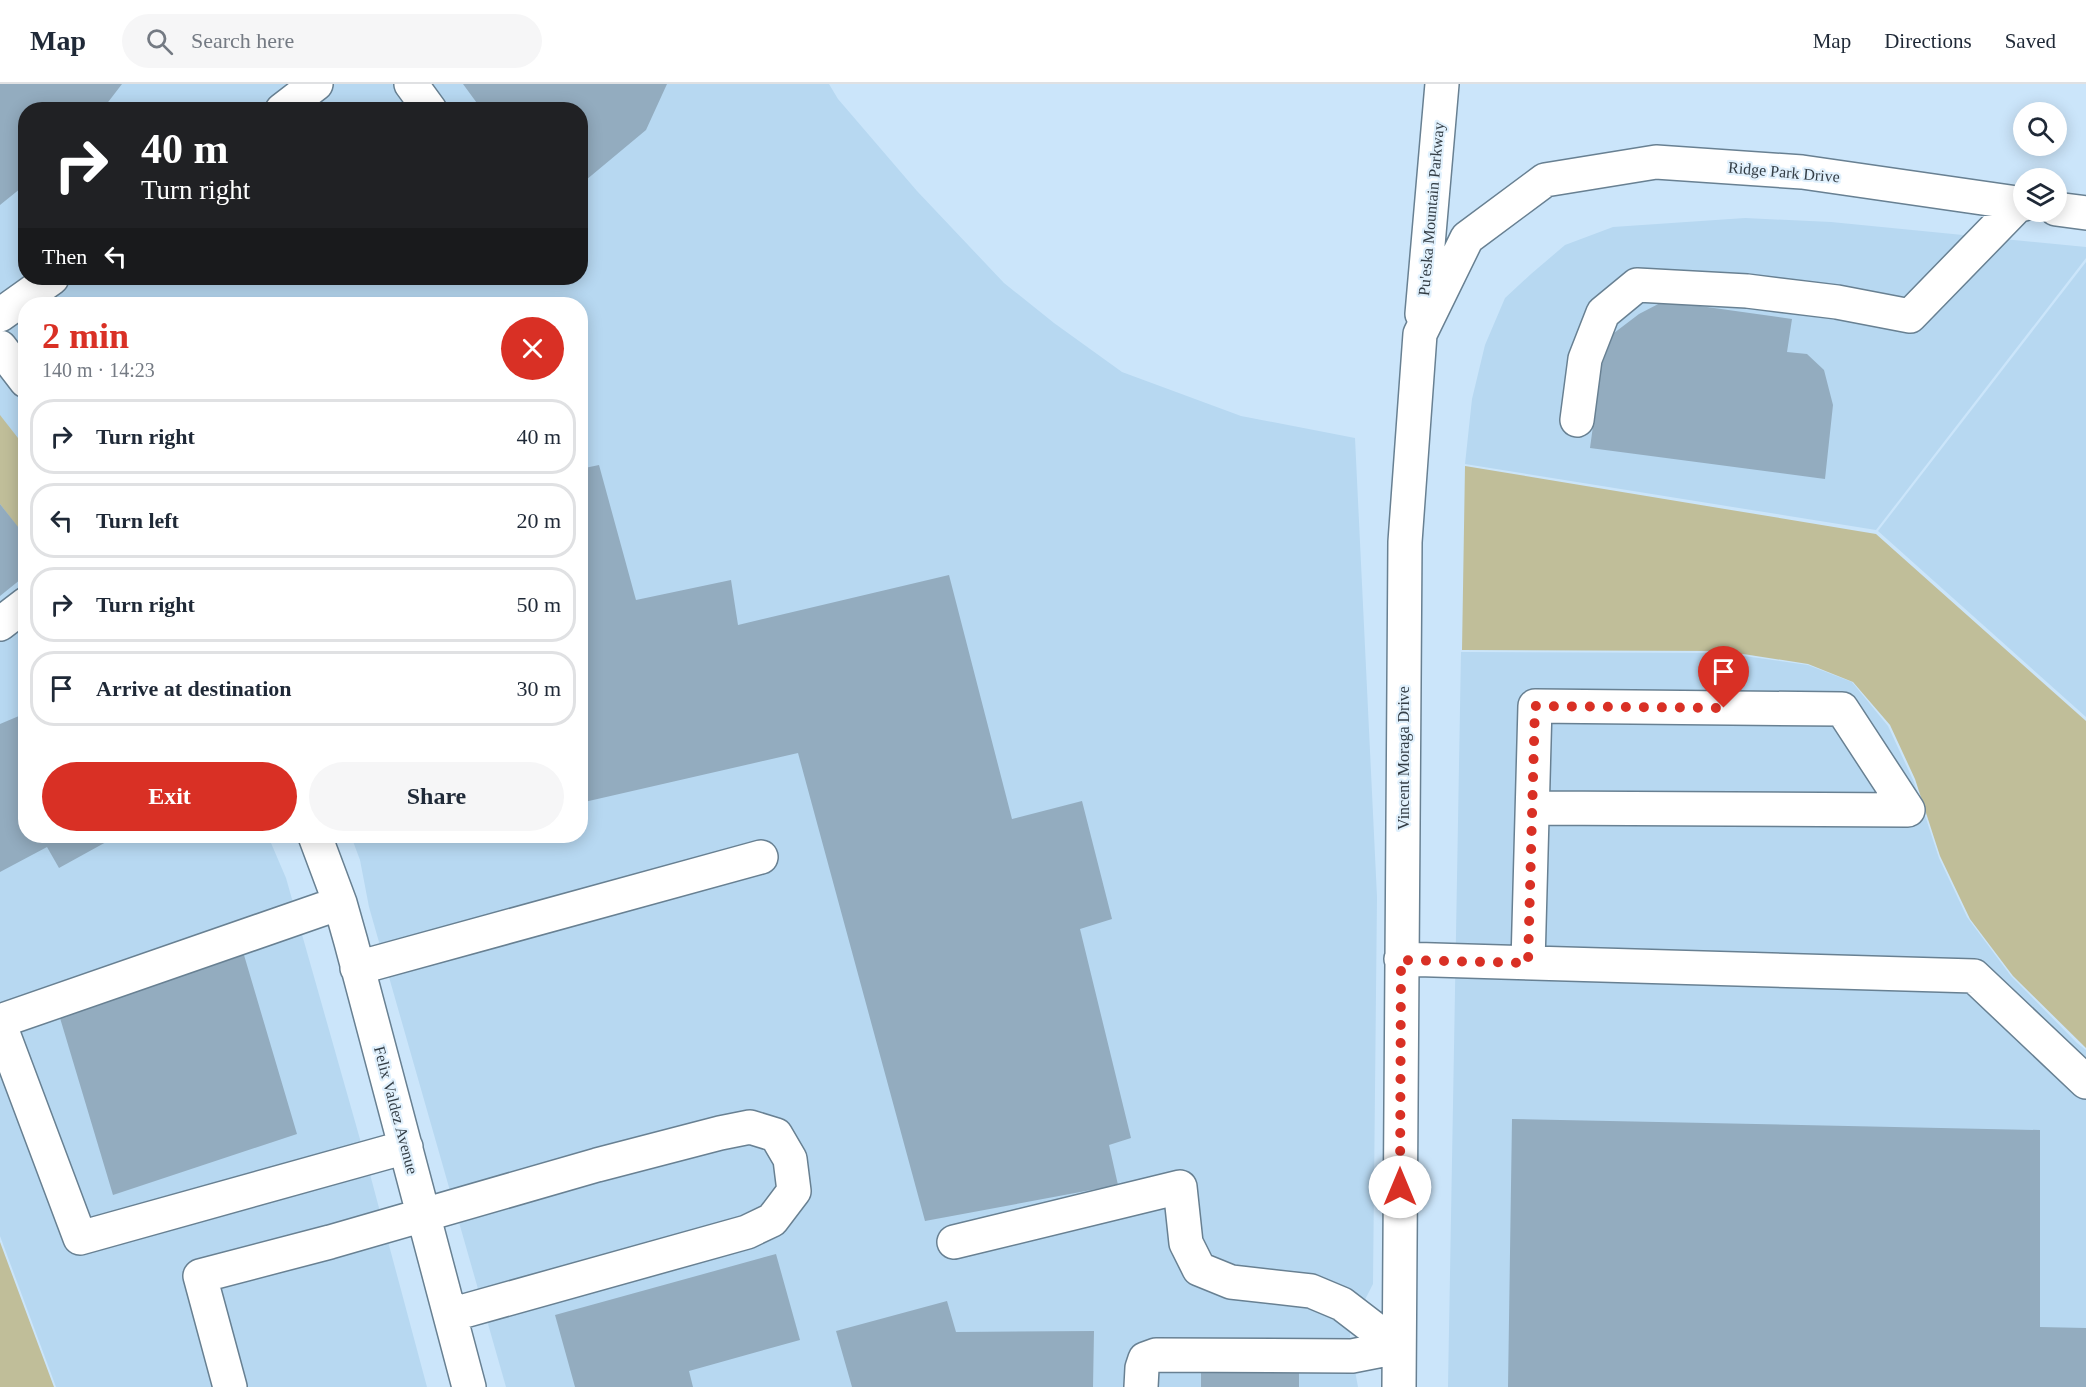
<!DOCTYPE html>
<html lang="en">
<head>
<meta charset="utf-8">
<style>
	body { margin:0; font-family:"Times New Roman",serif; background:#f6f6f7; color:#1f2937; height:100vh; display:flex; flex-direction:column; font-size:22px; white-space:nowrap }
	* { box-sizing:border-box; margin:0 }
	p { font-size:20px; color:#747a83 }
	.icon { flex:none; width:33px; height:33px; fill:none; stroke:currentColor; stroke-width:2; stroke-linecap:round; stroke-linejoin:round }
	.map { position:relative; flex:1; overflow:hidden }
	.side { position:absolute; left:18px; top:213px; width:570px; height:546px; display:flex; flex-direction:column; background:#fff; border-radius:24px; box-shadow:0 3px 15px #0003 }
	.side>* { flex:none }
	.banner { position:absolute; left:18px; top:18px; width:570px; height:183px; border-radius:24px; box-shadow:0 3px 15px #0003; background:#202124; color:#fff; overflow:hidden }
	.buttons { position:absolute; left:2013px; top:18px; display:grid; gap:12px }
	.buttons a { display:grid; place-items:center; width:54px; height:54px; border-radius:50%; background:#fff; box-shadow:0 3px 15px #0003; font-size:30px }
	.pin { position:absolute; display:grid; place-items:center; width:51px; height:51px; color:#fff; margin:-62px -26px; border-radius:50% 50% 50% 0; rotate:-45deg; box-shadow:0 0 6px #0007 }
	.pin .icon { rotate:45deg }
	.me { position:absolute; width:66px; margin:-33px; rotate:0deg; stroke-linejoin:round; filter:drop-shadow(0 0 4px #0008) }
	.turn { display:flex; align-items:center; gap:21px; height:126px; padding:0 24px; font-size:27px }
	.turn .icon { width:78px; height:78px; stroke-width:2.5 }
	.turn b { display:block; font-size:42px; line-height:51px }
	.then { display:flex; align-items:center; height:57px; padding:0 24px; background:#0003; gap:12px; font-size:22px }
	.round { display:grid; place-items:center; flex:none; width:63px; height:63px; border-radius:32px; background:#f6f6f7 }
	.head { display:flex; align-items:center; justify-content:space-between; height:102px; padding:0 24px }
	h1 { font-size:36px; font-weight:700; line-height:45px; color:#d93025 }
	.button { display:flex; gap:12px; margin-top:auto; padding:12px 24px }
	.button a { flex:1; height:69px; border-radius:36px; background:#d93025; color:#fff; font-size:24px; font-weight:700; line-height:69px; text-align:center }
	.button a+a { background:#f6f6f7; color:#1f2937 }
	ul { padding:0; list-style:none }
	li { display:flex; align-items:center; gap:18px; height:75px; margin:0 12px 9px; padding:0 12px; border:3px solid #e0e1e3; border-radius:24px }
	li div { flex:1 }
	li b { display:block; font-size:22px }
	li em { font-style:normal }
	header { display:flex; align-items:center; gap:36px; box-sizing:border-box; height:84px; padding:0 30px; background:#fff; border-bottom:2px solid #e0e1e3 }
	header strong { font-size:28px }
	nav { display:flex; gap:33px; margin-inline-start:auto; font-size:21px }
	.search { width:420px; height:54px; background:#f6f6f7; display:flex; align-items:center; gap:15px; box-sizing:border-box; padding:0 21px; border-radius:33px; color:#747a83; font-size:22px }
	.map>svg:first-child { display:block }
	.built { fill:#b7d8f1; fill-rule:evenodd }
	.green { fill:#c0be99 }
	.building { fill:#93acbf }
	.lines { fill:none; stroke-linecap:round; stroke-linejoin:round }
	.minor-casing { stroke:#688092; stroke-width:36 }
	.minor { stroke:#fff; stroke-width:33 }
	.route { stroke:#d93025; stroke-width:10; stroke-dasharray:0 18 }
	.labels { text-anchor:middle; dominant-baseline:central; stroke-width:4.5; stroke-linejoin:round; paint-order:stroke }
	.street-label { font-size:16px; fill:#333d45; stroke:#e1f1fd }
</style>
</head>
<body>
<header>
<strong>Map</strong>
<div class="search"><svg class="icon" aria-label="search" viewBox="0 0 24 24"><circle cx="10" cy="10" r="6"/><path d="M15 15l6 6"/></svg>Search here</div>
<nav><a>Map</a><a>Directions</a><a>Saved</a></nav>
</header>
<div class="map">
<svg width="2086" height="1303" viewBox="0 0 2086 1303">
	<rect width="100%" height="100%" fill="#cbe5fa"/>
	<path class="built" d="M 0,0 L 829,0 L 838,15 L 917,107 L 1004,199 L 1054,239 L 1122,288 L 1241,332 L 1355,354 L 1377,813 L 1373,1200 L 1350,1245 L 1350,1259 L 1358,1303 L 506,1303 L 369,823 L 360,776 L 351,752 L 580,752 L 580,220 L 26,220 L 26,752 L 268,752 L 286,794 L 371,1094 L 427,1303 L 56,1303 L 0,1152 ZM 26,26 L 580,26 L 580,194 L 26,194 Z
		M 1745,134 L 1831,138 L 2086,163 L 2086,174 L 1876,446 L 1465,380 L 1472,315 L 1485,261 L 1505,214 L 1531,190 L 1565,161 L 1613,143 Z
		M 2086,178 L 2086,633 L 1878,447 Z
		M 1461,568 L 1723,569 L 1808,581 L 1852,598 L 1888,642 L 1914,698 L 1939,774 L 1967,833 L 2011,892 L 2077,959 L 2086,966 L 2086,1303 L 1448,1303 Z"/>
	<path class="green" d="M 0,331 L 25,363 L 25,453 L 0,420 Z
		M 1465,382 L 1876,450 L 2086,637 L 2086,964 L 2013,892 L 1970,835 L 1940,772 L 1915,695 L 1890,641 L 1853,598 L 1808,580 L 1724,567 L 1462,566 Z
		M 0,1158 L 54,1303 L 0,1303 Z"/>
	<path class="building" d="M 0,0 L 122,0 L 102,26 L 26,26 L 26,100 L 0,121 Z
		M 463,0 L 667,0 L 646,46 L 580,101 L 580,26 L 482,26 Z
		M 1664,217 L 1792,235 L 1787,268 L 1807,270 L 1824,286 L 1833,321 L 1825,395 L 1590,364 L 1601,283 L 1614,249 L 1639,230 Z
		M 599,381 L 636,516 L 731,496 L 738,541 L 949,491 L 1012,735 L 1082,717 L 1112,835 L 1080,845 L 1131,1054 L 1109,1061 L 1118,1101 L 925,1137 L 798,669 L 580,719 L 580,385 Z
		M 0,420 L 26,453 L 26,491 L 0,512 Z
		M 26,629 L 26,752 L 117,752 L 59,784 L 47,763 L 0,788 L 0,640 Z
		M 244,871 L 297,1050 L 113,1111 L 60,934 Z
		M 1512,1035 L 2040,1046 L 2040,1243 L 2086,1244 L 2086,1303 L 1508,1303 Z
		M 776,1170 L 800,1256 L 689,1287 L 693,1303 L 575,1303 L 555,1231 Z
		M 947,1217 L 956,1248 L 1094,1247 L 1093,1303 L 852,1303 L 836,1247 Z
		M 1201,1285 L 1299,1287 L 1299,1303 L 1201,1303 Z"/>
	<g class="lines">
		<defs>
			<path id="minor" d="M 411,0 L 430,26
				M 282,26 L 316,0
				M 2056,125 L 2086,129
				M 1422,230 L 1442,0
				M 0,231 L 52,194
				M 0,263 L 26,297
				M 1577,336 L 1585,275 L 1603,229 L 1637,201 L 1747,207 L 1837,218 L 1910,232 L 2020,119
				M 0,540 L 26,520
				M 315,752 L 340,819 L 351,858 L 469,1303
				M 1401,875 L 1974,892 L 2086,998
				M 1528,879 L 1535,622 L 1842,625 L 1908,726 L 1533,724
				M 357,884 L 761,773
				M 0,937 L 340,819
				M 0,941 L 80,1154 L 406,1063
				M 954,1158 L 1180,1103 L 1186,1159 L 1199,1185 L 1231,1198 L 1311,1207 L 1342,1220 L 1398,1263
				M 230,1303 L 200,1192 L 330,1158 L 597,1081 L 720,1049 L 750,1043 L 776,1051 L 790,1075 L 794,1107 L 772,1136 L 747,1148 L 450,1231
				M 1141,1303 L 1142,1284 L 1145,1275 L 1156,1271 L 1352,1272 L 1398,1263
				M 1399,1303 L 1405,458 L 1420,250 L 1467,154 L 1545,96 L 1656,78 L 1802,88 L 2024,120"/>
		</defs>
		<use href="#minor" class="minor-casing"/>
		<use href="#minor" class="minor"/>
	</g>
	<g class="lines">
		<path class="route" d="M 1400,1103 L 1401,876 L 1528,879 L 1535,622 L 1724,624"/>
	</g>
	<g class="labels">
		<g class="street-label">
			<text transform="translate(1784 88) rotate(5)">Ridge Park Drive</text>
			<text transform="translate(1431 125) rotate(-85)">Pu'eska Mountain Parkway</text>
			<text transform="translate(1403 674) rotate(-90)">Vincent Moraga Drive</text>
			<text transform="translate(396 1026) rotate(75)">Felix Valdez Avenue</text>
		</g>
	</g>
</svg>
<div class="buttons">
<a><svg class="icon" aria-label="search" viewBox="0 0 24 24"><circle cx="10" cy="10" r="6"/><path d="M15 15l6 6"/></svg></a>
<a><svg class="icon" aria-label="layers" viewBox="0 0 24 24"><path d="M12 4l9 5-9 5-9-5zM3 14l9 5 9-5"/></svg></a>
</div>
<div class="pin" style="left:1724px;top:624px;background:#d93025"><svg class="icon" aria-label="arrive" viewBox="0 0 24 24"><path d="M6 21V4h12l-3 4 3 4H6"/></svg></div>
<svg class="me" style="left:1400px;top:1103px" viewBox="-20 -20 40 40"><circle r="19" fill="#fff"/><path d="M0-13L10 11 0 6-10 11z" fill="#d93025"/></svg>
<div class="banner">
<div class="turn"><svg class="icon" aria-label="right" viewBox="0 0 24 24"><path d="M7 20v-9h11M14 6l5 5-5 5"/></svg><div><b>40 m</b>Turn right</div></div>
<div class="then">Then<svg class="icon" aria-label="left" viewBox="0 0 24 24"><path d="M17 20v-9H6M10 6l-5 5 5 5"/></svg></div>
</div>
<section class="side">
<div class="head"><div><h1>2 min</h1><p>140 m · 14:23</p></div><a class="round" style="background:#d93025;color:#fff"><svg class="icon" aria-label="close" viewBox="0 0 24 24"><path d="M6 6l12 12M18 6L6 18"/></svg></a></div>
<ul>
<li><svg class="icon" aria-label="right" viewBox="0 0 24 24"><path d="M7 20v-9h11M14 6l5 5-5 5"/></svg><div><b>Turn right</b></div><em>40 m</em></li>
<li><svg class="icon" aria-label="left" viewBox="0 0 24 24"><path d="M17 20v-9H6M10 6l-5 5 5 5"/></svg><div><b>Turn left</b></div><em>20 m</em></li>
<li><svg class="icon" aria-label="right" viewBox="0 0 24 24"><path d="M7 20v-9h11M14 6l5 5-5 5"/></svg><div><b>Turn right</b></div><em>50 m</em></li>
<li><svg class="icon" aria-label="arrive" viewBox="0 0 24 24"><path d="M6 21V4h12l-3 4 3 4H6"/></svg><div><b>Arrive at destination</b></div><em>30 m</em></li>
</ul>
<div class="button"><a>Exit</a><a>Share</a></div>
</section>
</div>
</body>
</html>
